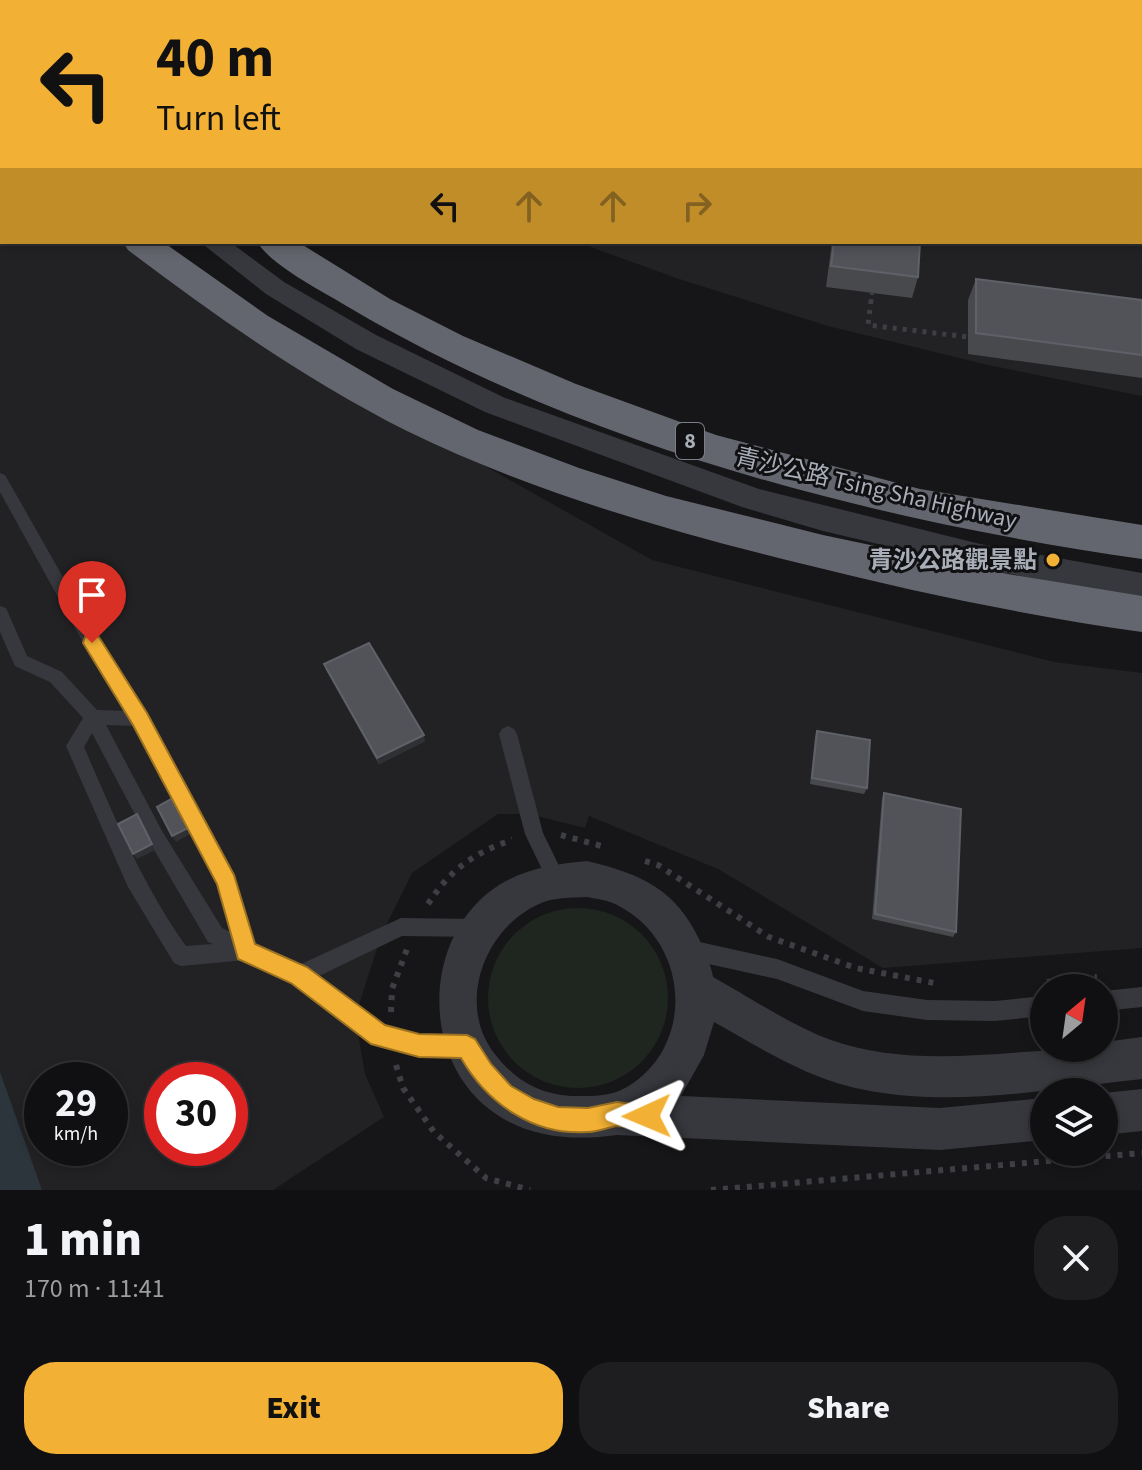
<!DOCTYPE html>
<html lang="en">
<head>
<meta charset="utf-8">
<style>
	body { margin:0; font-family:"Source Sans 3","Noto Sans TC",sans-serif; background:#1e1e20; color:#f1f3f6; height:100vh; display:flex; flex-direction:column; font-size:30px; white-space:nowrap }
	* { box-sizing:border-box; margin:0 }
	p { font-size:26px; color:#9c9d9f }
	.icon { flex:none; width:44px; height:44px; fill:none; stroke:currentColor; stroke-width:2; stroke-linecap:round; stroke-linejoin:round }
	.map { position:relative; height:1190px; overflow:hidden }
	.sheet { display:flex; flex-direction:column; background:#101012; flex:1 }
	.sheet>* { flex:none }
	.guide { position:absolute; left:0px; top:0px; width:1142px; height:244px; box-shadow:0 4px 12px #0003,0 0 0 2px #303032; background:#f2b134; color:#111; overflow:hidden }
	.needle { width:52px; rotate:29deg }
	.controls { position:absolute; left:1030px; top:974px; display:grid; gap:16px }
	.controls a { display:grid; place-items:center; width:88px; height:88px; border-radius:50%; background:#101012; box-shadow:0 4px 12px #0003,0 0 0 2px #303032; font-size:40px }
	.speed { position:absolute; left:24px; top:1062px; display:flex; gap:16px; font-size:40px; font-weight:700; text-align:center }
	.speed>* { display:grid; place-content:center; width:104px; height:104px; border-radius:50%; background:#101012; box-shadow:0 4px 12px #0003,0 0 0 2px #303032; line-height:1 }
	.speed small { font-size:20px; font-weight:400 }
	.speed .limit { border:12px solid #d22; background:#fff; color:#111 }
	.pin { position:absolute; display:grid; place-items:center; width:68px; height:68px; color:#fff; margin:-82px -34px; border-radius:50% 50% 50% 0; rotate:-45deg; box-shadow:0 0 8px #0007 }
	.pin .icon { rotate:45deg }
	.me { position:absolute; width:88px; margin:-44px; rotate:269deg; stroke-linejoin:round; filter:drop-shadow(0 0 6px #0008) }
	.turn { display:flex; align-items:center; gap:28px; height:168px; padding:0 24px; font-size:36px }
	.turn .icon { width:104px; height:104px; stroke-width:2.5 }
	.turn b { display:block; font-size:56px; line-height:68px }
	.lanes { display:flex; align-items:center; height:76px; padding:0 24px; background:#0003; justify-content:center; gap:40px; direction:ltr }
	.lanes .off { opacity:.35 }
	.round { display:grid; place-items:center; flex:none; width:84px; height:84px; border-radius:32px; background:#1e1e20 }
	.head { display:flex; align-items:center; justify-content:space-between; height:136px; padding:0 24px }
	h1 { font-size:48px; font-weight:800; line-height:60px }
	.cta { display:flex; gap:16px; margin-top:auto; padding:16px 24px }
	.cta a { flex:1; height:92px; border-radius:32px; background:#f2b134; color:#111; font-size:32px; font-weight:800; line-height:92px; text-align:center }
	.cta a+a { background:#1e1e20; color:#f1f3f6 }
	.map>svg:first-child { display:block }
	.built { fill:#222225; fill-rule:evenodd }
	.green { fill:#1e261f }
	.water { fill:#2c353c }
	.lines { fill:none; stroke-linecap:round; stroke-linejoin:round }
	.path-far2 { stroke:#3d3f44; stroke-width:4; stroke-dasharray:3 4; stroke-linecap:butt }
	.path-far1 { stroke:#3d3f44; stroke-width:5; stroke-dasharray:4 6; stroke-linecap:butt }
	.path { stroke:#3d3f44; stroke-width:6; stroke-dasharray:5 7; stroke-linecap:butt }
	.lane { fill:#37383d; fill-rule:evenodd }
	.street { fill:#37383d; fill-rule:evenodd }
	.highway { fill:#63666e; fill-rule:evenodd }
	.wall { fill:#47494d }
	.shaded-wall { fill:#2f3033 }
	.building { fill:#525359; stroke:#5f6168; stroke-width:2 }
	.route { fill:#f2b134; stroke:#9d7322; stroke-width:2 }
	.poi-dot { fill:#f2b134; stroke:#111113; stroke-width:3 }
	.labels { text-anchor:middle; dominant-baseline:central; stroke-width:6; stroke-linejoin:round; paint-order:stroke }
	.shield { fill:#111113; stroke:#7b7e86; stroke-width:2 }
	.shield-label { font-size:22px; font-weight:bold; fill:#a8adb8 }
	.street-label { font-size:24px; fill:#a8adb8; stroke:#111113 }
	.poi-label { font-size:24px; font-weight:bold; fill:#a8adb8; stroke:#111113; text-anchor:end }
</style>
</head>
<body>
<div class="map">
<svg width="1142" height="1190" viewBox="0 0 1142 1190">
	<rect width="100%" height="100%" fill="#161618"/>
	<path class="built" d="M 195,0 L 1142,0 L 1142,396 L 988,365 L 828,326 L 679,279 L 577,242 L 1140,242 L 1140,2 Z
		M 0,82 L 2,242 L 136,242 L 341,385 L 652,560 L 1054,662 L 1142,673 L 1142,948 L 883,968 L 718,869 L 589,816 L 585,828 L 529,814 L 498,814 L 412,873 L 381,936 L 355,1017 L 365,1074 L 384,1117 L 273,1190 L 0,1190 ZM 42,1080 L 110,1080 L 110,1148 L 42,1148 ZM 162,1080 L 230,1080 L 230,1148 L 162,1148 Z"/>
	<path class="green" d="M488 998a90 90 0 1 1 180 0a90 90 0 1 1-180 0Z"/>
	<path class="water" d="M 0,1072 L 42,1190 L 0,1190 Z"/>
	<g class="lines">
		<path class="path-far2" d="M 871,302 L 872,293"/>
		<path class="path-far1" d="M 871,300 L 868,325 L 968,337"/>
		<path class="path" d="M 561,835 L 605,847
			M 645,861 L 658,865 L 769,937 L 856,968 L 934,983
			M 428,904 C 450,870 473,853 512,840
			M 1047,982 L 1097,977
			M 391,1012 L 392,989 L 407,949
			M 396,1065 L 403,1088 L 434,1132 L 486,1178 L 530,1190
			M 711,1190 L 1142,1153"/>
		<path class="lane" d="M 851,0 L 861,0 L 861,2 L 851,2 Z
			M 1140,144 L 1142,144 L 1142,150 L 1140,150 Z
			M 0,473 L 5,475 L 113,665 L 146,714 L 234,876 L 253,943 L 299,965 L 401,918 L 478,919 L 485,921 L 488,928 L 485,935 L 478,937 L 402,936 L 317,977 L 384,1026 L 419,1036 L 467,1037 L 474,1040 L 477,1047 L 474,1054 L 467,1057 L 419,1056 L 372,1042 L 292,982 L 246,960 L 181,966 L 174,963 L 128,887 L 66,746 L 83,718 L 50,682 L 15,666 L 0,632 L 0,606 L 6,608 L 27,656 L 62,672 L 97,710 L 125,711 L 101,675 L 0,492 ZM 106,725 L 135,726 L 218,884 L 230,932 L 222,928 L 162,831 ZM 92,733 L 150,843 L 208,942 L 213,944 L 186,946 C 142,884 114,816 84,747 Z
			M 508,726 L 514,729 L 517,734 L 543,833 L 566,880 L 564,886 L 557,889 L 550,886 L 525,834 L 499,734 L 502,729 Z
			M 686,939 L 777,959 L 863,991 L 927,1000 L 995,1001 L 1044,996 L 1044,1016 L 995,1021 L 927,1020 L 863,1011 L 777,979 L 686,959 L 679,956 L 676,949 L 679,942 Z
			M 1142,987 L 1142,1007 L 1104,1011 L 1104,991 Z"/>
		<path class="street" d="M 9,0 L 29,0 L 29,2 L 9,2 Z
			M 200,242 L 230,242 L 284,282 L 376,335 L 505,398 L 759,489 L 980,544 L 1142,573 L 1142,599 L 980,568 L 823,531 L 742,507 L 485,412 L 356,349 L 266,294 Z
			M 587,861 C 641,874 676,889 700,941 C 705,953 711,964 713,977 C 751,998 790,1025 831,1040 C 918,1071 1015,1048 1104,1048 L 1104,1042 L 1142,1037 L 1142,1079 C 1047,1089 946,1110 851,1087 C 802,1075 757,1046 714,1022 L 704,1055 L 681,1096 L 940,1108 L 1044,1098 L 1044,1140 L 940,1150 L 617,1135 C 574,1141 530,1138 493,1112 C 419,1059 422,934 499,885 C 527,868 556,864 587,861 ZM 587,897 C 597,899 608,900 617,905 C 670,931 691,998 663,1050 C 653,1068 634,1087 613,1093 C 600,1097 584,1096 571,1096 C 537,1094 514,1079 494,1053 C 456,1003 485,928 539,904 C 553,897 572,898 587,897 Z
			M 1142,1089 L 1142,1131 L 1104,1135 L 1104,1093 Z"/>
		<path class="highway" d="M 43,0 L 71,0 L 72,2 L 44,2 Z
			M 0,67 L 2,67 L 2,89 L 0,89 Z
			M 123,242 L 163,242 L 268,316 L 393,389 L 478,430 L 579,468 L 666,496 L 823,535 L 1008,574 L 1142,596 L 1142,632 C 1028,616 915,592 803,564 C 668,531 532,492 407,431 C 308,381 216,317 128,250 Z
			M 257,242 L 298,242 L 390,299 L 463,336 L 576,384 L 716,435 L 920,489 L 1142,525 L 1142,559 C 876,521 583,446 350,308 C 324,292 273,267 257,242 Z"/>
	</g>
	<path class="wall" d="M 832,242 L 920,242 L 918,277 L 912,298 L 826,287 Z
		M 976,279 L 1142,300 L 1142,378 L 968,354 L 968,300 Z
		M 324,664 L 425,741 L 379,764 L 326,670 Z
		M 817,731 L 867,788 L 864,794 L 810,784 L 815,737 Z
		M 884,793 L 956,932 L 953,937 L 872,919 L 882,799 Z"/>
	<path class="shaded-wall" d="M 424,735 L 425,741 L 379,764 L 377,758 Z
		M 175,797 L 194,832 L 176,842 L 172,836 Z
		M 137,814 L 155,850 L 137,859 L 133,854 Z"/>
	<path class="building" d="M 278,0 L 331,0 L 330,2 L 277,2 Z
		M 834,242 L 920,242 L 918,277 L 831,266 Z
		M 976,279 L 1142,300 L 1142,355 L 976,333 Z
		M 369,643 L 424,735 L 377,758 L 324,664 Z
		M 817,731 L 870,740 L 867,788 L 812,778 Z
		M 884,793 L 961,809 L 956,932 L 875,914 Z
		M 175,797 L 190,827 L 172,836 L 157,807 Z
		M 137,814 L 152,844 L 133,854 L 118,824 Z"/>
	<path class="route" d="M 92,635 L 99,637 L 147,713 L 234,875 L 255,944 L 307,967 L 385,1025 L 419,1034 L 467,1035 L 475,1039 L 491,1064 L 511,1086 L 534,1099 L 558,1107 L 588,1108 L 617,1102 L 655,1107 L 659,1116 L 655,1124 C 643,1129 632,1126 618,1126 C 608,1127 598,1132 588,1132 C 533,1136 487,1103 461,1058 L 419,1057 L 371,1044 L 291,983 L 238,959 L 217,884 L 133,725 L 83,643 L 85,637 Z"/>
	<circle class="poi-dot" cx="1053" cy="560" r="8"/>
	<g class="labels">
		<rect class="shield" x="676" y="423" width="28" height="36" rx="6"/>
		<g class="shield-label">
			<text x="690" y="441">8</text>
		</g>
		<g class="street-label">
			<text transform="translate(876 489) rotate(13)">青沙公路 Tsing Sha Highway</text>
		</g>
		<g class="poi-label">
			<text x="1037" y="560">青沙公路觀景點</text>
		</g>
	</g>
</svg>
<div class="controls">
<a><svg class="needle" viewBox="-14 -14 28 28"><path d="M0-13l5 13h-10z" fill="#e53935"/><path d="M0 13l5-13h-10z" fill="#9c9d9f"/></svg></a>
<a><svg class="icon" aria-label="layers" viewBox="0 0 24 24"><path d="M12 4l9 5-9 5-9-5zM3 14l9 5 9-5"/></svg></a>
</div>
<div class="speed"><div>29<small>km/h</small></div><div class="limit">30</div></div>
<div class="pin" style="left:92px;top:643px;background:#d93025"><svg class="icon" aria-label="arrive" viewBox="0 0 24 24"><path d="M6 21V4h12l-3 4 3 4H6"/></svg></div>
<svg class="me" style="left:647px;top:1116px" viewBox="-20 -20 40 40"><path d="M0-17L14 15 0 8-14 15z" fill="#f2b134" stroke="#fff" stroke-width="4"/></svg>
<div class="guide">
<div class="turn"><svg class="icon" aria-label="left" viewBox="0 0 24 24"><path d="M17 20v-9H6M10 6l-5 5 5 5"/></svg><div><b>40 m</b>Turn left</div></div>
<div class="lanes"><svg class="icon" aria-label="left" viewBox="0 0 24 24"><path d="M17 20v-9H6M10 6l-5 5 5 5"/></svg><svg class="icon off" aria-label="ahead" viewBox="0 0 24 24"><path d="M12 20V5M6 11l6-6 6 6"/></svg><svg class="icon off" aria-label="ahead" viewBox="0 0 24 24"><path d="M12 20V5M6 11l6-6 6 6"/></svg><svg class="icon off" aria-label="right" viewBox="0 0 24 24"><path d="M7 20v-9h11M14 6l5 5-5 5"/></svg></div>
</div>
</div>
<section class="sheet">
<div class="head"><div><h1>1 min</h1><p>170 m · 11:41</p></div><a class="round"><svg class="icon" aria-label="close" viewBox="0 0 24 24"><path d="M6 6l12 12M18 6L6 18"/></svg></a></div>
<div class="cta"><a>Exit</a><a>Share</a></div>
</section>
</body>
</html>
